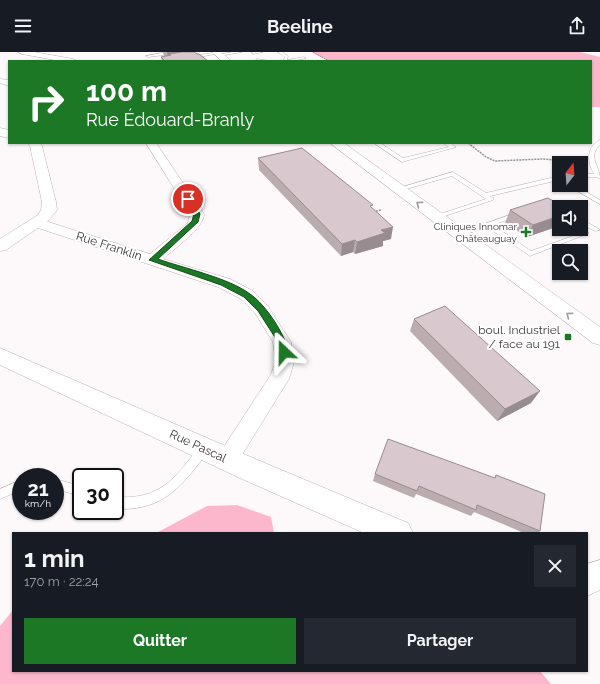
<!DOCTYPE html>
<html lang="fr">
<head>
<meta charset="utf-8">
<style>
	body { margin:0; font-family:Raleway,sans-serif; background:#242831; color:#f1f3f6; height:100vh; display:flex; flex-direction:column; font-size:15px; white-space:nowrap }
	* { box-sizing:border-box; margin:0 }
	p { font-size:13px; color:#9ea1a6 }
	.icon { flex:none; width:22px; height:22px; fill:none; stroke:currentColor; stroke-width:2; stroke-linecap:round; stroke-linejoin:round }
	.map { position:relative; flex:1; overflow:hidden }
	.panel { position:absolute; left:12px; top:480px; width:576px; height:140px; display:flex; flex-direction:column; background:#171b24; border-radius:0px; box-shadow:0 1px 3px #0004 }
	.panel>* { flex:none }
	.guide { position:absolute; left:8px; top:8px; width:584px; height:84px; border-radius:0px; box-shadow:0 1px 3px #0004; background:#1d7826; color:#fff; overflow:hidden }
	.needle { width:26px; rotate:17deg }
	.tools { position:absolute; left:552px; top:104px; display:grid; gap:8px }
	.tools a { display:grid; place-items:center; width:36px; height:36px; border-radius:0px; background:#171b24; box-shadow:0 1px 3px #0004; font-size:20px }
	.speed { position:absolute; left:12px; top:416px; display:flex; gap:8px; font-size:20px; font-weight:700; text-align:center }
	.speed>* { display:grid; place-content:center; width:52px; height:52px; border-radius:50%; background:#171b24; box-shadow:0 1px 3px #0004; line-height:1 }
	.speed small { font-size:10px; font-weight:400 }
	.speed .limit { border:2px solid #111; border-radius:6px; background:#fff; color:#111 }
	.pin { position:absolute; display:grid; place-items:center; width:34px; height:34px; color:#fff; margin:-17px; border:2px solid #fff; border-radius:50%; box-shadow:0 1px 4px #0007 }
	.me { position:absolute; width:44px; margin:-22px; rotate:337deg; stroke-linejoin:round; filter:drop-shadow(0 0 3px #0008) }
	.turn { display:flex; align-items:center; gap:14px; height:84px; padding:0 12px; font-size:18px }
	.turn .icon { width:52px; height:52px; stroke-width:2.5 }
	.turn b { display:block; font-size:28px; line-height:34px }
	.round { display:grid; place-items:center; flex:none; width:42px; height:42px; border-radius:0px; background:#242831 }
	.headline { display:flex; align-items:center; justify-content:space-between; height:68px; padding:0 12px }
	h1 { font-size:24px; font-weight:700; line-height:30px }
	.button { display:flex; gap:8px; margin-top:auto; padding:8px 12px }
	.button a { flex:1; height:46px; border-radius:0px; background:#1d7826; color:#fff; font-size:16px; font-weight:700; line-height:46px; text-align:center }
	.button a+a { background:#242831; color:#f1f3f6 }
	header { display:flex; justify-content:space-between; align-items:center; height:52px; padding:0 12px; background:#171b24; font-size:18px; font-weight:700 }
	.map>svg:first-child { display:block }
	.green { fill:#fdb7cd }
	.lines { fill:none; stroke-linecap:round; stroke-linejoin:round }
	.lane-casing { stroke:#c0b0b4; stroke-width:1 }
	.street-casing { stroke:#c0b0b4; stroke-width:1 }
	.secondary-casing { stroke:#c0b0b4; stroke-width:1 }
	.path-far1 { stroke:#979293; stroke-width:1; stroke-dasharray:1.5 1; stroke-linecap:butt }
	.path { stroke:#979293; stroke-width:1.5; stroke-dasharray:2 1; stroke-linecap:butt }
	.lane { fill:#fff; fill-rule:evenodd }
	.street { fill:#fff; fill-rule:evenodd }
	.secondary { fill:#fff; fill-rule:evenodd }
	.wall { fill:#bbacb0 }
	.shaded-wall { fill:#988c90 }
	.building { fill:#d9c8cd; stroke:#988c90 }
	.oneway { stroke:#9e9b9c }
	.route { fill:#1d7826; stroke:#134e19 }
	.poi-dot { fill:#1d7826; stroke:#fff; stroke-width:1.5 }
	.labels { text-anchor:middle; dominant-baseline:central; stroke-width:4; stroke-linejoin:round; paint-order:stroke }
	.far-poi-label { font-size:10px; fill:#3e3739; stroke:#fff; text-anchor:end }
	.street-label { font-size:12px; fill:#3e3739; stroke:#fff }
	.poi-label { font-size:12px; fill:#3e3739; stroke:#fff; text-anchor:end }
</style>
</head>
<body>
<header><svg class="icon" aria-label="menu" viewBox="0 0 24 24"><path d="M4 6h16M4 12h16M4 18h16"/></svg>Beeline<svg class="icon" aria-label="share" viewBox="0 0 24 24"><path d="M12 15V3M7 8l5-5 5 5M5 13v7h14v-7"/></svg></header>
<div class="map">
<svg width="600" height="632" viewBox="0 0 600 632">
	<rect width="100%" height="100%" fill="#fdf9fa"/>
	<path class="green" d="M 311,0 L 580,0 L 600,5 L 600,55 L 591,55 L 591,9 L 328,9 Z
		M 237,453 L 271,465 L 274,481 L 156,481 L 207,454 Z
		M 13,558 L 13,619 L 540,619 L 551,632 L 0,632 L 0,574 Z"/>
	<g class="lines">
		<defs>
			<path id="lane" d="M 192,0 L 196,0 L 200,3 L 218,0 L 220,1 L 199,5 Z
				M 233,0 L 242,0 L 219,4 L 217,3 Z
				M 252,0 L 263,0 L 253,2 Z
				M 278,0 L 282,0 L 288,4 L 287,8 L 304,5 L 306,6 L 293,9 L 283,9 L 285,5 Z
				M 163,1 L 164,3 L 148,5 L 146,4 Z
				M 257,7 L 270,9 L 256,9 Z
				M 600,88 L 600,93 C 587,104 600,114 600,127 L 597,125 L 581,126 L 581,122 L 594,122 C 587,110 586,95 600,88 Z
				M 374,91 L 380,91 L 403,106 L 449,95 L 443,91 L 450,91 L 456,95 L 402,110 Z
				M 453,120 L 486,141 L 559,124 L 559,128 L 490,144 L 494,147 L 493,148 L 436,167 L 433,165 L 434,164 L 486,147 L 452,124 L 399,139 L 396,137 Z
				M 567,133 L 574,133 L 600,148 L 600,152 Z
				M 518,160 L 521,162 L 520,163 L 493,173 L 531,199 L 584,180 L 586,179 L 589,181 L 530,204 L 487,175 L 460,184 L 457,182 Z
				M 581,167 L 599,177 L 600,178 L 595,179 L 581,172 Z
				M 204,392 L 208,394 L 209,397 L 208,400 C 180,436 163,459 115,457 L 115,445 C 161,448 174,427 200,394 Z
				M 55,427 L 81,434 L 81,444 L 55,437 Z
				M 21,428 L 21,438 L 0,447 L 0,437 Z"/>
			<path id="street" d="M 18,0 L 34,0 L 73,7 L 77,9 L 60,9 L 22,2 Z
				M 0,27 L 9,28 L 9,34 L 0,31 Z
				M 146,91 L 156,91 L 204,162 C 204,176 174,197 163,207 L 230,227 L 253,239 L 267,253 L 291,290 L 294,310 L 289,327 L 235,414 L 227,417 L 219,414 L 216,407 L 270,324 L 276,310 L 273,290 L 255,261 L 241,247 L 218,235 L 32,174 L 30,171 L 32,168 L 42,168 L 150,202 L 188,171 L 190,162 Z"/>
			<path id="secondary" d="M 212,0 L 221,0 L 231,9 L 222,9 Z
				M 0,76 L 9,78 L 9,86 L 0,84 Z
				M 28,91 L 40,91 L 42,94 L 56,150 L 57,158 L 48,169 L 6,198 L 0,199 L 0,187 L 38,163 L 41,158 L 42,150 L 30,94 Z
				M 330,91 L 344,91 L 600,275 L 600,293 L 593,291 Z
				M 0,296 L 260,409 L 408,471 L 413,481 L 364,481 L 242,427 L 0,313 Z
				M 600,508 L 600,538 L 587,544 L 587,512 Z"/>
		</defs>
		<use href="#lane" class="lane-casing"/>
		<use href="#street" class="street-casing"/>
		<use href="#secondary" class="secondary-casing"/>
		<path class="path-far1" d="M 313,0 L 329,9"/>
		<path class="path" d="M 468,91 L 486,105 L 495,109 L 543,107 L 581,110
			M 373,160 L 381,158"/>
		<use href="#lane" class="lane"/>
		<use href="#street" class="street"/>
		<use href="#secondary" class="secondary"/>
	</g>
	<path class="wall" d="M 163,0 L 194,0 L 208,9 L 162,9 L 161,5 L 164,4 Z
		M 258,106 L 372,156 L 391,187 L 383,189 L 383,194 L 355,202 L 353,200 L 341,204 L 259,118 Z
		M 559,155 L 559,174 L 527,185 L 505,171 L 510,158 Z
		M 414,267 L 531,351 L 497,369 L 410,279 Z
		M 375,422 L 494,426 L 496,423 L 540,479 L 537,481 L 524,481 L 474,460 L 471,464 L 416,442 L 414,446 L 373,429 Z"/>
	<path class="shaded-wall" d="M 167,0 L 189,0 L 171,3 L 169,2 L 170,8 L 169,8 Z
		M 559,164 L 559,174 L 527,185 L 533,173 Z
		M 393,175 L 391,187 L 383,189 L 383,194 L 355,202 L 357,190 L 381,178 Z
		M 355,188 L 353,200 L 341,204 L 342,192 Z
		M 540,339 L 531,351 L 497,369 L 505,357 Z"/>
	<path class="building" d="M 182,0 L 194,0 L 197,2 L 199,2 L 208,9 L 165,9 L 161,5 L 171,3 L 169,2 Z
		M 302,96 L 373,153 L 370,154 L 393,175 L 381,178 L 385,181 L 357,190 L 355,188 L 342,192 L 258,106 Z
		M 548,146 L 564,155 L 559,155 L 559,164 L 533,173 L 510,158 Z
		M 445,254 L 540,339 L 505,357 L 414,267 Z
		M 388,387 L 495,426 L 496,423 L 545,442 L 540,479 L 477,453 L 476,458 L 419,434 L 417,439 L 375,422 Z"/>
	<defs><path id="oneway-chevron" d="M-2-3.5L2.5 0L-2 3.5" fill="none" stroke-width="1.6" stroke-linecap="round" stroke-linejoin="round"/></defs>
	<g class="oneway">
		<use href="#oneway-chevron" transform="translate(419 152) rotate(-143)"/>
		<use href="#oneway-chevron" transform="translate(569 263) rotate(-143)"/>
	</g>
	<path class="route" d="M 186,146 L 191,146 L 200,162 L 198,170 L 158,207 C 183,216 229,226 250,242 C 266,253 284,281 289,300 L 288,302 L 281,302 L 278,290 L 269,276 L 258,259 L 244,245 L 221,233 L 149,208 L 192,169 L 194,162 L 185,147 Z"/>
	<g class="poi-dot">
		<path d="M524 174h4v4h4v4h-4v4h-4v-4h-4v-4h4z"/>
		<rect x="564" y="281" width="8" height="8" rx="2"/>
	</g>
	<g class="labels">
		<g class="far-poi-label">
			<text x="517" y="174">Cliniques Innomar<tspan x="517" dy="12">Châteauguay</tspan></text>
		</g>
		<g class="street-label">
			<text transform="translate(109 194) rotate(18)">Rue Franklin</text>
			<text transform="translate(198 394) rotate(25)">Rue Pascal</text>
		</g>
		<g class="poi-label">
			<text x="560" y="278">boul. Industriel<tspan x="560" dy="14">/ face au 191</tspan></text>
		</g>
	</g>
</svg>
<div class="tools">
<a><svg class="needle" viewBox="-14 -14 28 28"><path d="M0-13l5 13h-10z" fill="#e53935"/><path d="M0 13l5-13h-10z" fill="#9ea1a6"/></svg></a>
<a><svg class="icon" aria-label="sound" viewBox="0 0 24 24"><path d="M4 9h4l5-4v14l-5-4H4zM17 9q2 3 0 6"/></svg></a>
<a><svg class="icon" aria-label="search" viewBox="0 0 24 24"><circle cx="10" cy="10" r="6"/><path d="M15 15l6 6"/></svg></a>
</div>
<div class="speed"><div>21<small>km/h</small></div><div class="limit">30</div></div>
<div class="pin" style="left:188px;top:147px;background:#d93025"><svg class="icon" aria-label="arrive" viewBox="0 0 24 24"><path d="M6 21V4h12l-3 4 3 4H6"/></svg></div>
<svg class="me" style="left:284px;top:300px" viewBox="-20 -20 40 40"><path d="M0-17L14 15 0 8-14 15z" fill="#1d7826" stroke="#fff" stroke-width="4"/></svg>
<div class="guide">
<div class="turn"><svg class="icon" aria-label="right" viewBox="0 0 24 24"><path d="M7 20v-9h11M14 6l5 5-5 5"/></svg><div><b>100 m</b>Rue Édouard-Branly</div></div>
</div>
<section class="panel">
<div class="headline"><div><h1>1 min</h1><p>170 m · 22:24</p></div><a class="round"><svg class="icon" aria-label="close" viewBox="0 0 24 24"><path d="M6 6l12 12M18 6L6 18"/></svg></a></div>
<div class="button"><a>Quitter</a><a>Partager</a></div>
</section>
</div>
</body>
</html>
